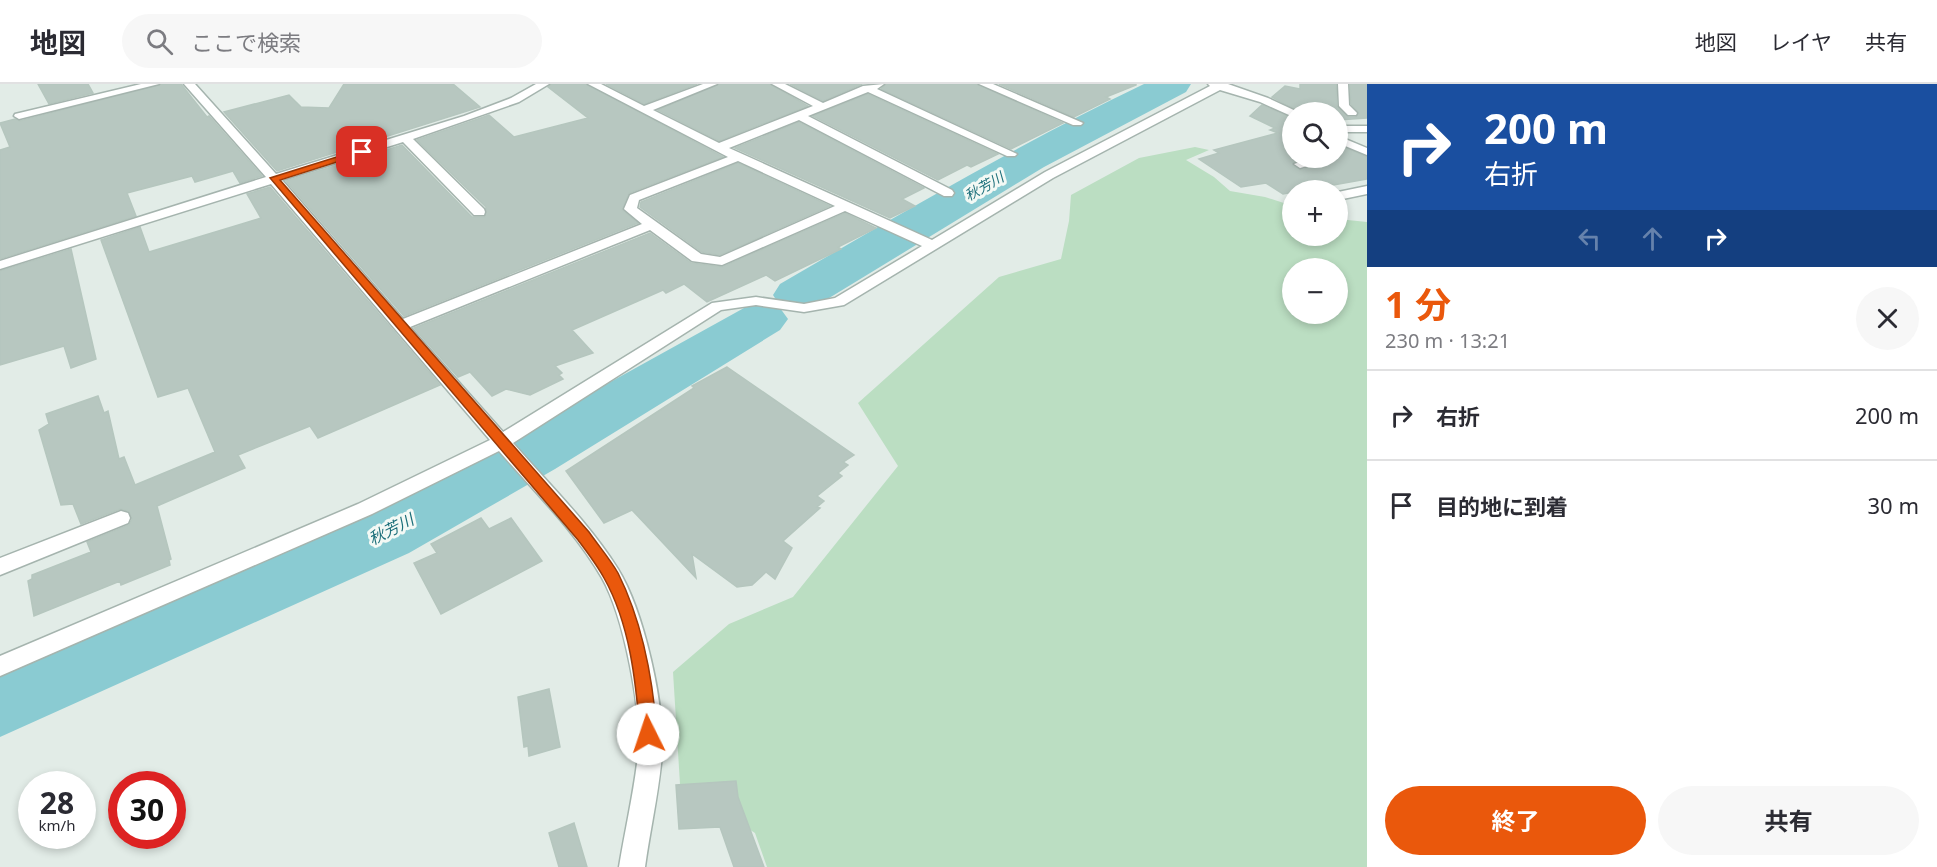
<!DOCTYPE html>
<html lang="ja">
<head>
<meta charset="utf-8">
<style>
	body { margin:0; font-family:"Noto Sans","Noto Sans JP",sans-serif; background:#f7f7f7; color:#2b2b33; height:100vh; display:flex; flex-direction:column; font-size:22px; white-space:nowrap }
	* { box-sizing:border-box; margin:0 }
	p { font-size:20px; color:#7c7c81 }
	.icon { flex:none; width:33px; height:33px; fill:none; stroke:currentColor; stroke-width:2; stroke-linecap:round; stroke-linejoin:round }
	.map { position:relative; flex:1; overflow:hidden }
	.panel { display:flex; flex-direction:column; background:#fff; width:570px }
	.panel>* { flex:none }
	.banner { background:#1a4fa0; color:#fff; overflow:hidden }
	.tools { position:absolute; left:1282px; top:18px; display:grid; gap:12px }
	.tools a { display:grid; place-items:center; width:66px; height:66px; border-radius:50%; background:#fff; box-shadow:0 3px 9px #0003; font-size:30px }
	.speed { position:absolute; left:18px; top:687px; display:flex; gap:12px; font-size:30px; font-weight:700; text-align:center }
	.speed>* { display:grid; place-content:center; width:78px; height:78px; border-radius:50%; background:#fff; box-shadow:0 3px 9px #0003; line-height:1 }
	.speed small { font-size:15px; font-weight:400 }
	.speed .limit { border:9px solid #d22; background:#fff; color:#111 }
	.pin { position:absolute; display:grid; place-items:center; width:51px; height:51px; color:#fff; margin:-26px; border-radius:12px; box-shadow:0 3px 9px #0006 }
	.me { position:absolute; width:66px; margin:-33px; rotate:356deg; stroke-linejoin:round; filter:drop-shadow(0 0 4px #0008) }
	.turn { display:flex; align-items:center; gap:21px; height:126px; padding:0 18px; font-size:27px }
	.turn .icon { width:78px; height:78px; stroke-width:2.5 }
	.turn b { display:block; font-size:42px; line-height:51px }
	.lanes { display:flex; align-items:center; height:57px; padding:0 18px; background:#0003; justify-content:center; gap:30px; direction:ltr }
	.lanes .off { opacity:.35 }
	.round { display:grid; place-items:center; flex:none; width:63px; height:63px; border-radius:32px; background:#f7f7f7 }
	.overview { display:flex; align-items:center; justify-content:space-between; height:102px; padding:0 18px }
	h1 { font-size:36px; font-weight:700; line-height:45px; color:#ea580c }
	.button { display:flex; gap:12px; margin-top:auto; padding:12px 18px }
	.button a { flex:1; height:69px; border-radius:36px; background:#ea580c; color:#fff; font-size:24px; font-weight:700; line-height:69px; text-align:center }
	.button a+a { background:#f7f7f7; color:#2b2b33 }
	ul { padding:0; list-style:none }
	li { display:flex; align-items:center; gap:18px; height:90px; padding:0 18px; border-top:2px solid #e1e1e2 }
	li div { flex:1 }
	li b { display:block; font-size:22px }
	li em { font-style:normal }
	header { display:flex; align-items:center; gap:36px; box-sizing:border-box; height:84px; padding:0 30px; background:#fff; border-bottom:2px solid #e1e1e2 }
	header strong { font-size:28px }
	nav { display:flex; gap:33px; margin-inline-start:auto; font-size:21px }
	.search { width:420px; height:54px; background:#f7f7f7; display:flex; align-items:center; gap:15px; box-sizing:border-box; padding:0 21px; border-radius:33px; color:#7c7c81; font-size:22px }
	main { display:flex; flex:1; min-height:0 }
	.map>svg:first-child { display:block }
	.green { fill:#bbdec2; fill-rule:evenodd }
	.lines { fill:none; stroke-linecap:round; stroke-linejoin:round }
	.river { fill:#8acbd2; fill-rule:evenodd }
	.building { fill:#b7c7c0; stroke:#b5c6be; stroke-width:1.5 }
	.minor-casing { stroke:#a5b4ae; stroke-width:3 }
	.minor { fill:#fff; fill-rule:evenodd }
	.route { fill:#ea580c; stroke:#983908; stroke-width:1.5 }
	.labels { text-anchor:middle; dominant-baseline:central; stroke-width:6; stroke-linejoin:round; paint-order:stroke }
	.far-water-label { font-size:14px; font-style:italic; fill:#1c6f7a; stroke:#f3f9f5 }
	.water-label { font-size:16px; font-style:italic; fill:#1c6f7a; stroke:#f3f9f5 }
</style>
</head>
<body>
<header>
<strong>地図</strong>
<div class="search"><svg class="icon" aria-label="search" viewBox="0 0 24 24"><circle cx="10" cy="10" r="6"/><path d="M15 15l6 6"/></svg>ここで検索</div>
<nav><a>地図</a><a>レイヤ</a><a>共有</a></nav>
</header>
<main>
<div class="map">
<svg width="1367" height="783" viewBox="0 0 1367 783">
	<rect width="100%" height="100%" fill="#e2ece7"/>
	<path class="green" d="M 1195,63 L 1209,66 L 1186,76 L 1214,93 L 1230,107 L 1265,113 L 1293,122 L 1293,152 L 1338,152 L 1338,135 L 1367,138 L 1367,783 L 767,783 L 755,749 L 680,700 L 673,588 L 729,540 L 793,513 L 898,382 L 858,319 L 999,193 L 1061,175 L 1069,137 L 1071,111 L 1139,74 ZM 1293,184 L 1338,184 L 1338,230 L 1293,230 Z"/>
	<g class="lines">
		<path class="river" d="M 1144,0 L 1191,0 L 1186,8 L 1044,83 L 816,222 L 798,226 L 780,222 L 773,211 L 780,200 C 900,130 1019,60 1144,0 Z
			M 762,219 L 780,224 L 788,235 L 780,246 L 555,385 L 409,469 L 0,653 L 0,580 L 361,431 L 511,353 L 744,224 Z"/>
	</g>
	<path class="building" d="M 38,0 L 88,0 L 93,9 L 49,20 Z
		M 161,0 L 181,0 L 207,33 L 209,32 L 262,92 L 240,99 L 233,87 L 195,98 L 192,92 L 127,109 L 136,132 L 0,175 L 0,66 L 10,63 L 0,39 L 15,35 L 20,37 Z
		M 344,0 L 453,0 L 480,23 L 277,87 L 224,28 L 289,11 L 301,23 L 329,24 Z
		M 551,0 L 586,0 L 723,73 L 629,109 L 622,126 L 638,139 L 404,232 L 286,97 L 402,61 L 472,133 L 485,133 L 486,123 L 417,56 L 489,31 L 514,53 L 588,34 L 548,3 Z
		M 606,0 L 697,0 L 644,20 Z
		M 719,0 L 770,0 L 808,22 L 719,57 L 658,26 Z
		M 790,0 L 862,0 L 823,17 Z
		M 886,0 L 977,0 L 1063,39 L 1011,65 L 881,5 Z
		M 999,0 L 1136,0 L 1136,1 L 1106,13 L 1110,15 L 1074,33 Z
		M 1300,0 L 1336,0 L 1337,22 L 1348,33 L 1356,33 L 1359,29 L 1351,20 L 1350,0 L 1367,0 L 1367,34 L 1338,36 L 1338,28 L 1300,28 L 1272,13 L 1285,2 L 1300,5 Z
		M 868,10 L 998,70 L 971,83 L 967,81 L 938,96 L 813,32 Z
		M 1262,21 L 1293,34 L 1293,74 L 1306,74 L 1293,78 L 1293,82 L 1301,86 L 1330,78 L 1333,74 L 1338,74 L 1338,61 L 1367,73 L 1367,95 L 1283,110 L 1266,99 L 1241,103 L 1199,75 L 1219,69 L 1214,66 L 1278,49 L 1270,46 L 1275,44 L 1250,32 Z
		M 799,38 L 924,104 L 902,115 L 915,122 L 890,134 L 735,64 Z
		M 738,79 L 830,122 L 720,171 L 702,168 L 640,123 L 641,118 Z
		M 270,103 L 440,301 L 318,354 L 310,342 L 238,371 L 245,384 L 157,422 L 171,475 L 169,476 L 170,481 L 121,501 L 120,497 L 34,532 L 28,497 L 32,495 L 32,491 L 91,468 L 87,458 L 129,441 L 132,435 L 129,427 L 120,425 L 81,440 L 73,420 L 61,421 L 39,346 L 49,340 L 46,330 L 98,312 L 104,329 L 108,327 L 119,375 L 124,373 L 135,401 L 215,368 L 188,304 L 158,313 L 101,156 L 140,143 L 149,168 L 245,139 L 261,134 L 247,110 Z
		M 845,129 L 876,144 L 838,163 L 841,165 L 775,197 L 766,191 L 707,218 L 684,200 L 666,209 L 663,206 L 572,246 L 593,269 L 555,282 L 562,289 L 559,291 L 563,295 L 530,311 L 506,305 L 492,312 L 470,288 L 458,293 L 414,244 L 650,149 L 691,179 L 722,183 Z
		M 71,165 L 96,275 L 71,284 L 64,262 L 0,281 L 0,187 Z
		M 727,283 L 854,371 L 843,378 L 848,381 L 838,389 L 842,392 L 817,412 L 824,417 L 817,423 L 820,424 L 783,457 L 792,464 L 775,495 L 766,488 L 752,501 L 737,503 L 692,470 L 696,494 L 632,426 L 604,439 L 566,387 L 694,304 L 692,302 Z
		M 481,434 L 489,445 L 511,434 L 542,477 L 441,530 L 414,479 L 437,469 L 431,460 Z
		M 549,605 L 560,663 L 529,672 L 528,662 L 524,663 L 518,613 Z
		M 736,697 L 738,713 L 764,783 L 734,783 L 720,743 L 679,745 L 676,701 Z
		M 574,739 L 587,783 L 559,783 L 549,749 Z"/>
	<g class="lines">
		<defs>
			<path id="minor" d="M 141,0 L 159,0 L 19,35 L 14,32 L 15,30 Z
				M 184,0 L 195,0 L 276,90 L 464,32 L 511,14 L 536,0 L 549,0 L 519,18 L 413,55 L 484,125 L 485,128 L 484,131 L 474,131 L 403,58 L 282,96 L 403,235 L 642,140 L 624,125 L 630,111 L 728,73 L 588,0 L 601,0 L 644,22 L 703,0 L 717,0 L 653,26 L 719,59 L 813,22 L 772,0 L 785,0 L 823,19 L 863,2 L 884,0 L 877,5 L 1017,70 L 1015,72 L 1007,72 L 868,8 L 808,32 L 952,106 L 954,109 L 952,112 L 944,112 L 799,36 L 729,64 L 932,156 L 1045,88 L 1210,2 L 1208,0 L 1228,0 L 1268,14 L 1298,28 L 1293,28 L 1293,32 L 1289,31 L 1260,18 L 1220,6 L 1053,94 L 844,221 L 804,228 L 756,221 L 721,226 L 513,359 C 548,399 589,439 618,485 C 644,527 665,621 662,670 C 659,708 650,746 645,783 L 619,783 C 625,746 634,708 638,671 C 642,626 624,533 602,494 C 575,447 534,407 499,367 L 372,430 L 0,592 L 0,572 L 358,420 L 490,356 L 271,100 L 0,185 L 0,177 L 266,93 ZM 738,77 L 835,122 L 720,173 L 701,170 L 637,124 L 639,116 ZM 845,127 L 922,162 L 835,214 L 804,220 L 756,213 L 712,219 L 503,348 L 410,243 L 650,146 L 692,177 L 722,181 Z
				M 979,0 L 993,0 L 1083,39 L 1081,41 L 1073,41 Z
				M 1338,0 L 1348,0 L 1349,21 L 1357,29 L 1356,31 L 1348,31 L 1339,22 Z
				M 1338,42 L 1367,42 L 1367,48 L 1338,48 Z
				M 1338,52 L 1367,64 L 1367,71 L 1338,59 Z
				M 1312,74 L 1331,74 L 1329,76 L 1300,84 L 1294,80 Z
				M 1367,102 L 1367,110 L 1338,116 L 1338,108 Z
				M 121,427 L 128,429 L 130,434 L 128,439 L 0,491 L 0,474 Z"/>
		</defs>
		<use href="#minor" class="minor-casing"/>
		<use href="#minor" class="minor"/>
	</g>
	<path class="route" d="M 362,65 L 366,68 L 365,69 L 280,96 L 589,448 C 598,461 610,475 618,489 C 643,539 653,595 657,650 L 655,656 L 648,658 L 642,656 L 640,650 C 636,598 630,540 604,494 C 597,481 587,468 578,456 L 270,94 Z"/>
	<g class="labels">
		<g class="far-water-label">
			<text transform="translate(984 102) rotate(-30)">秋芳川</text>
		</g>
		<g class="water-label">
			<text transform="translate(391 445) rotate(-27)">秋芳川</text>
		</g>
	</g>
</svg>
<div class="tools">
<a><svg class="icon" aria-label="search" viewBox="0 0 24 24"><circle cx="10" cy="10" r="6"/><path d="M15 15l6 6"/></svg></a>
<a>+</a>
<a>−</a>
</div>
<div class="speed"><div>28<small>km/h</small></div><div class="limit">30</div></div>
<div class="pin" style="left:362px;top:68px;background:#d93025"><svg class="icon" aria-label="arrive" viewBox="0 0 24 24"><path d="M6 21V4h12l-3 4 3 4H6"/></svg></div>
<svg class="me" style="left:648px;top:650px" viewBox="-20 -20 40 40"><circle r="19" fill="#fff"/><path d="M0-13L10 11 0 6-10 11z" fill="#ea580c"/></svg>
</div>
<section class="panel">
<div class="banner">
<div class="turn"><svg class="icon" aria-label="right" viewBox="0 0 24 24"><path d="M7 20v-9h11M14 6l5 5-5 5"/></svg><div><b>200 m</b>右折</div></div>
<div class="lanes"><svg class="icon off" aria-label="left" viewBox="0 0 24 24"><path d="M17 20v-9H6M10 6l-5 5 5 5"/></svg><svg class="icon off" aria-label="ahead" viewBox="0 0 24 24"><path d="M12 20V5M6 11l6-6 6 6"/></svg><svg class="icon" aria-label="right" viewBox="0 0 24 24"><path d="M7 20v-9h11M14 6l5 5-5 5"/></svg></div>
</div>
<div class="overview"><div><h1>1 分</h1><p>230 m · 13:21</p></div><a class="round"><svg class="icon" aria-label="close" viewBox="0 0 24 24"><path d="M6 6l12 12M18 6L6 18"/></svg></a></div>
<ul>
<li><svg class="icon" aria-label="right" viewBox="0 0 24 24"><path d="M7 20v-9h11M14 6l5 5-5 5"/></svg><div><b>右折</b></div><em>200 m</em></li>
<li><svg class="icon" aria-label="arrive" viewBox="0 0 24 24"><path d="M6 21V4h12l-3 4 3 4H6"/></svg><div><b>目的地に到着</b></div><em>30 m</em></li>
</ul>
<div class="button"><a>終了</a><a>共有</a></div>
</section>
</main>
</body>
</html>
